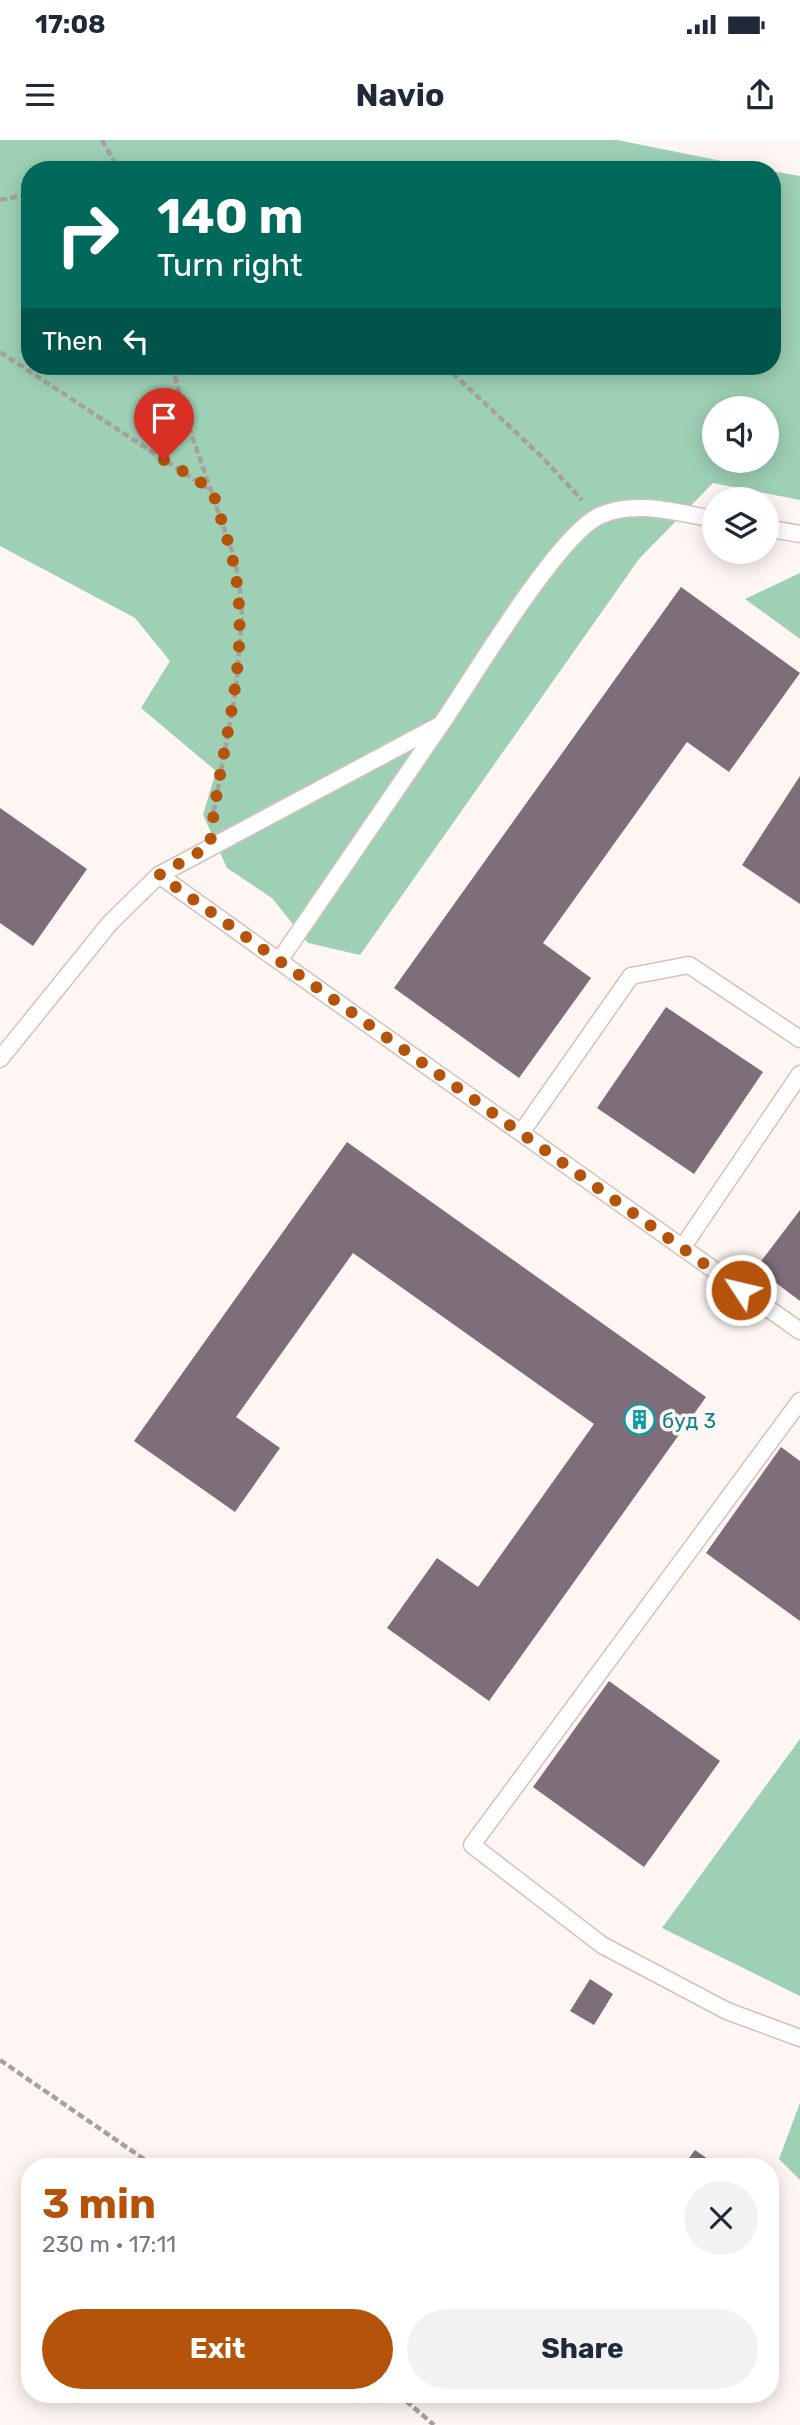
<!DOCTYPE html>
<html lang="en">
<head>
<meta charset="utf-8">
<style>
	body { margin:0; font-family:Rubik,sans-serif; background:#f2f2f3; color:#1f2937; height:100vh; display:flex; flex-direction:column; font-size:26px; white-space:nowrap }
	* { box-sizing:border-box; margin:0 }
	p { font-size:23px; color:#747a83 }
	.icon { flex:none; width:38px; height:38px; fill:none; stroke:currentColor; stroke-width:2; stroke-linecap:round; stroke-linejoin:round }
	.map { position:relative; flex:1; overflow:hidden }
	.details { position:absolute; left:21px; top:2018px; width:758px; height:245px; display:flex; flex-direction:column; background:#fff; border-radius:28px; box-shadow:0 4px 18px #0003 }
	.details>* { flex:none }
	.hud { position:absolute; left:21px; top:21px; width:760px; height:214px; border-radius:28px; box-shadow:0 4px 18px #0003; background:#00695c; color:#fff; overflow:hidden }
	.fabs { position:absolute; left:702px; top:256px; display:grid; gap:14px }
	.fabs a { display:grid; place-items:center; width:77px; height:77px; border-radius:50%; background:#fff; box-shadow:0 4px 18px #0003; font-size:35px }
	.pin { position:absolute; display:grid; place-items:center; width:60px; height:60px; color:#fff; margin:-72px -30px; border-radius:50% 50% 50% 0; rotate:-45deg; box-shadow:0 0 7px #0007 }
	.pin .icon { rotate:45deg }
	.me { position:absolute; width:77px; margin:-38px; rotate:305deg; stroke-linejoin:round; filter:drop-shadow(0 0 5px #0008) }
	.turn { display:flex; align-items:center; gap:24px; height:147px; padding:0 21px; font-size:32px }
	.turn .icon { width:91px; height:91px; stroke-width:2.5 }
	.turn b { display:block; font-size:49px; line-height:60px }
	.then { display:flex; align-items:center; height:66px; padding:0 21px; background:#0003; gap:14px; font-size:26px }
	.round { display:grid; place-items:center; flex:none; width:74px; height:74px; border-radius:37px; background:#f2f2f3 }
	.overview { display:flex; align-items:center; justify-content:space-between; height:119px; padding:0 21px }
	h1 { font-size:42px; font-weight:700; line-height:52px; color:#b45309 }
	.primary-button { display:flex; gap:14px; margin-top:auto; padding:14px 21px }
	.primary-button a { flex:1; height:80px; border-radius:42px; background:#b45309; color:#fff; font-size:28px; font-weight:700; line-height:80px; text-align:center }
	.primary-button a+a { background:#f2f2f3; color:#1f2937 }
	.status { display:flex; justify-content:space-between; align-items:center; height:49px; padding:0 35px; background:#fff; direction:ltr }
	.status svg { height:19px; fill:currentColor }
	header { display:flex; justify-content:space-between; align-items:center; height:91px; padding:0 21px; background:#fff; font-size:32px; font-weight:700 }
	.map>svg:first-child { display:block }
	.forest { fill:#9dd0b5; fill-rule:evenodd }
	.building { fill:#7e6e7a }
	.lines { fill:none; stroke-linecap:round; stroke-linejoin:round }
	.service-casing { stroke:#d6c2b9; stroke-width:19 }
	.path { stroke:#a8a09c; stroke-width:4.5; stroke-dasharray:7 3.5; stroke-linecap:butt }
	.service { stroke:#fff; stroke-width:16 }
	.route { stroke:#b45309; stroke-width:12; stroke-dasharray:0 21.6 }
	.labels { text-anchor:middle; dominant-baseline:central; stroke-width:7; stroke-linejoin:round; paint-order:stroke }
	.culture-label { font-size:21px; fill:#0d838f; stroke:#fef6f2; text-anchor:start }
</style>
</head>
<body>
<div class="status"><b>17:08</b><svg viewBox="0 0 49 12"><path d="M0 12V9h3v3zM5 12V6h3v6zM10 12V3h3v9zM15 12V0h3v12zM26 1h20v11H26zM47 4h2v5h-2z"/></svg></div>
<header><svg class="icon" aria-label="menu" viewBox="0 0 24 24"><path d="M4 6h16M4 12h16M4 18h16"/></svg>Navio<svg class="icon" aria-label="share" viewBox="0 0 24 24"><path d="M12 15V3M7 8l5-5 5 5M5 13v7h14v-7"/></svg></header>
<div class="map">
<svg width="800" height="2285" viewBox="0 0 800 2285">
	<rect width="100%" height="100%" fill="#fef6f2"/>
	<path class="forest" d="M 0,0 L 617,0 L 767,30 L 30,30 L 30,226 L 772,226 L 772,31 L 800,36 L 800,360 L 713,343 L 639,419 L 360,815 L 308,803 L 272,758 L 227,728 L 203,675 L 216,631 L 141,568 L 170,521 L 135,478 L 0,406 ZM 714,268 L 766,268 L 766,320 L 714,320 Z
		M 800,433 L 800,499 L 745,459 Z
		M 800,1599 L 800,1856 L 662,1788 Z
		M 800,1963 L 800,2040 L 779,2019 Z"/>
	<path class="building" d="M 681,447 L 800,533 L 729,632 L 687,602 L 543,803 L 591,838 L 519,938 L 394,848 Z
		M 800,636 L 800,764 L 742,725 Z
		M 0,668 L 87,729 L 33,806 L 0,783 Z
		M 666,867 L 763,932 L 694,1034 L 597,968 Z
		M 347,1002 L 706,1257 L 489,1561 L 387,1488 L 437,1418 L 478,1447 L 594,1284 L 353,1113 L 236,1277 L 280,1308 L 235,1372 L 134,1301 Z
		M 800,1070 L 800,1161 L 756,1128 Z
		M 781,1307 L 800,1321 L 800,1481 L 706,1413 Z
		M 609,1541 L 720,1621 L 644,1727 L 533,1647 Z
		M 590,1839 L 613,1854 L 594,1885 L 570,1871 Z
		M 695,2010 L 718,2026 L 683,2026 Z"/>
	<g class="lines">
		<defs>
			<path id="service" d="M 766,388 L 800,394
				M 159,735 L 438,586
				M 279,821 L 800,1191
				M 0,919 L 110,783 L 159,735 L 279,821 C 333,741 388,663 442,583 C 473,538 556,397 599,376 C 635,359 677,373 714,379
				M 521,993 L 631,836 L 689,825 L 800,899
				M 682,1108 L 800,934
				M 800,1261 L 472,1705 L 602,1805 L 727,1871 L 800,1898"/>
		</defs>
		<use href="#service" class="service-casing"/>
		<path class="path" d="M 102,0 L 119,30
			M 0,60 L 30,54
			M 0,212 L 210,350
			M 172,226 L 189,287 L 235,420 L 240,449 L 242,475 L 236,549 L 212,681
			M 445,226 L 541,316 L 582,360
			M 0,1920 L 154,2026
			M 398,2254 L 434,2285"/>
		<use href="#service" class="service"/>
	</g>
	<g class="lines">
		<path class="route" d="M 164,320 C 178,329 196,337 209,349 C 217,357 220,377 224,389 C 262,500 220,595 210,706 L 159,735 L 741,1150"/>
	</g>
	<defs>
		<symbol id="building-ring" viewBox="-11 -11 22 22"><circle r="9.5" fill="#fef6f2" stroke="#0f9aa8" stroke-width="1.5"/><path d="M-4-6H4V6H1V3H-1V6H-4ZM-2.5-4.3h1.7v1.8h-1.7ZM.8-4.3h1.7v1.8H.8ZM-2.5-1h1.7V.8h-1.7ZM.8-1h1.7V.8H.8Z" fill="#0f9aa8"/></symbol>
	</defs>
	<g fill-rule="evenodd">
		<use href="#building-ring" x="622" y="1262" width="35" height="35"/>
	</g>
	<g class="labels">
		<g class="culture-label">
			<text x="662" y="1280">буд 3</text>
		</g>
	</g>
</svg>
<div class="fabs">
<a><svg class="icon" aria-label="sound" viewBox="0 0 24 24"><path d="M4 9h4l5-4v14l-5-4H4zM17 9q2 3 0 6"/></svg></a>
<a><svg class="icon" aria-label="layers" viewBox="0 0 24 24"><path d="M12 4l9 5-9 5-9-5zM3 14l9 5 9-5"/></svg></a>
</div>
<div class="pin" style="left:164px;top:320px;background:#d93025"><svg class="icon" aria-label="arrive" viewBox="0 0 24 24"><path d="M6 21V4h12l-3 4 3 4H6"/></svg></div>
<svg class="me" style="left:741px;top:1150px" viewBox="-20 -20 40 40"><circle r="17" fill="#b45309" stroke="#fff" stroke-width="3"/><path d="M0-11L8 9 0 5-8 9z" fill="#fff"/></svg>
<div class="hud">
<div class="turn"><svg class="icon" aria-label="right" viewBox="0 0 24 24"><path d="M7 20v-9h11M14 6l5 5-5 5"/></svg><div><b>140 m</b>Turn right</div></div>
<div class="then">Then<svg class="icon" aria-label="left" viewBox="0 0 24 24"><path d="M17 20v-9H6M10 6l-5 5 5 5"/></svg></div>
</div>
<section class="details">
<div class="overview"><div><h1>3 min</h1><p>230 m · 17:11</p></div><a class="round"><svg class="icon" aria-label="close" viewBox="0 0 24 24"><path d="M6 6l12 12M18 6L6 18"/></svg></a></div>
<div class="primary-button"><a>Exit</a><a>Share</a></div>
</section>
</div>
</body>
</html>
